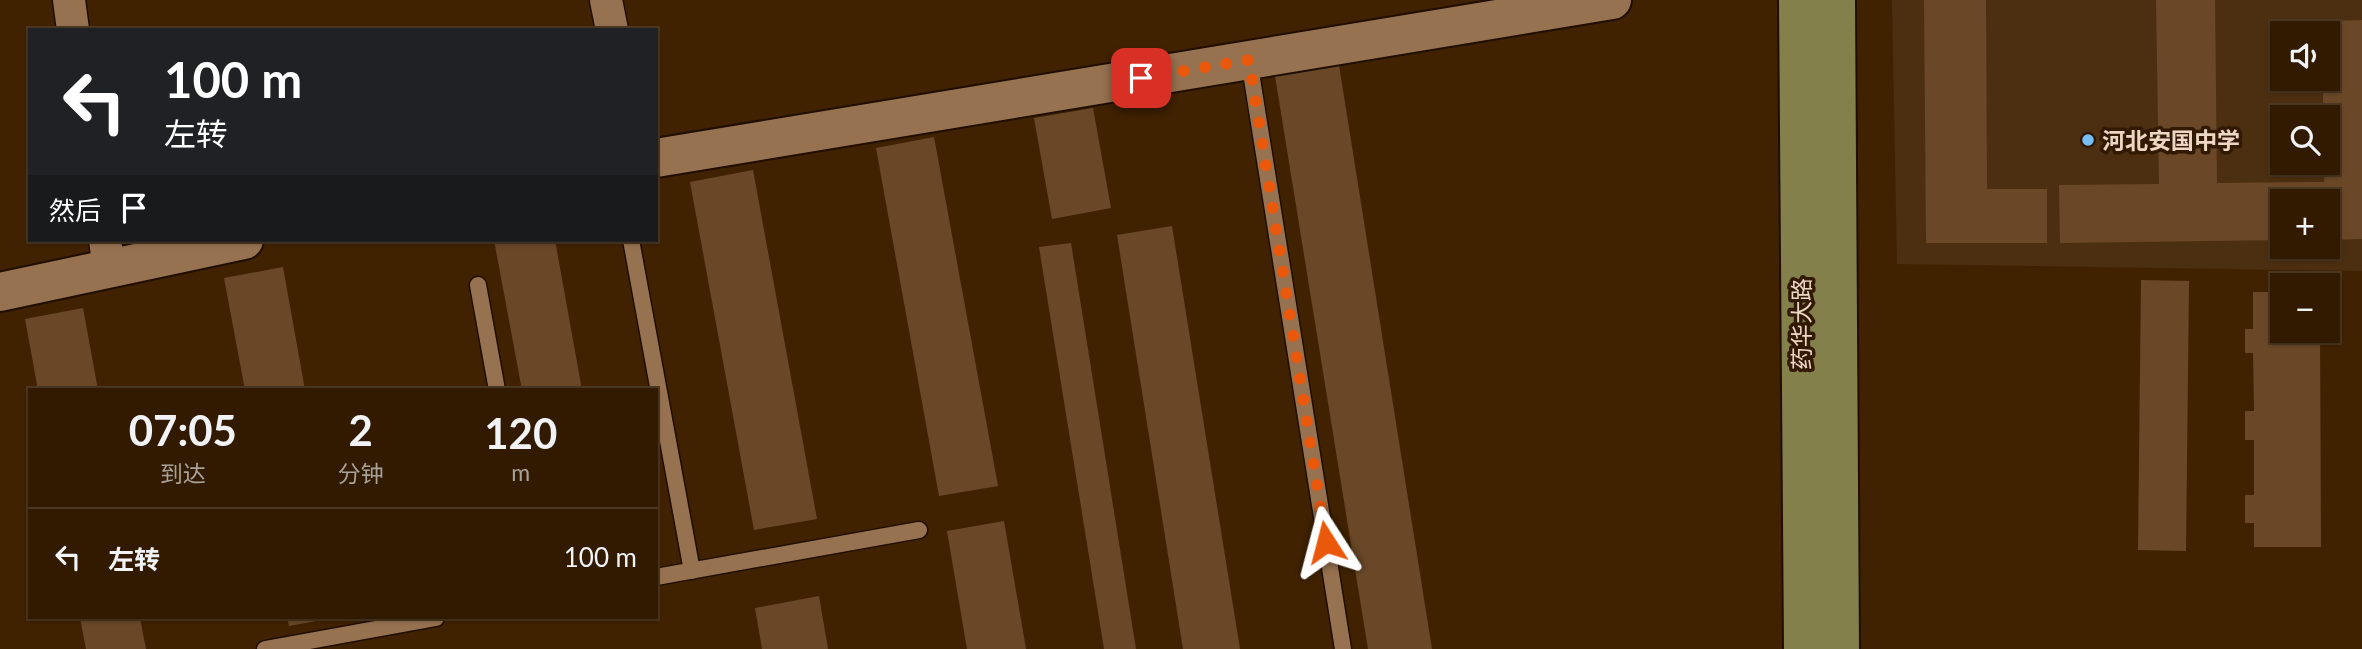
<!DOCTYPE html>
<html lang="zh">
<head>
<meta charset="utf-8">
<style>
	body { margin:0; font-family:Lato,"Noto Sans SC",sans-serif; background:#39230a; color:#f1f3f6; height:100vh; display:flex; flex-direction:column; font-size:26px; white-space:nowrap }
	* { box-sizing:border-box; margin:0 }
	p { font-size:23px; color:#a8a199 }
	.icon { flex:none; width:38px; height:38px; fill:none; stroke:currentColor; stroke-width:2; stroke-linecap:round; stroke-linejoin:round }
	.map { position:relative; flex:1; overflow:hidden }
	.sheet { position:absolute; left:28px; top:388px; width:630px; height:231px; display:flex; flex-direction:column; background:#311a00; border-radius:0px; box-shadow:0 2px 5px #0004,0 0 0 2px #4c3822 }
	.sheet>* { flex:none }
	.hud { position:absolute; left:28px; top:28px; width:630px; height:214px; border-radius:0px; box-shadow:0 2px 5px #0004,0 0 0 2px #4c3822; background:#202124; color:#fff; overflow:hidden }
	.tools { position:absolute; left:2270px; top:21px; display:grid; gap:14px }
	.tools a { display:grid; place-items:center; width:70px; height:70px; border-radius:0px; background:#311a00; box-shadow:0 2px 5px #0004,0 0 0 2px #4c3822; font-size:35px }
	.pin { position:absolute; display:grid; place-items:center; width:60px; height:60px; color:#fff; margin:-30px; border-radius:14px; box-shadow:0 4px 10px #0006 }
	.me { position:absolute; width:77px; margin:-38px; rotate:351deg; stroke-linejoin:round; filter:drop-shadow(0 0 5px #0008) }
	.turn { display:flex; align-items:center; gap:24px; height:147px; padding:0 21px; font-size:32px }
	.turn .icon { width:91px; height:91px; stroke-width:2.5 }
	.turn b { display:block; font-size:49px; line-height:60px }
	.then { display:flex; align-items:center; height:66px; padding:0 21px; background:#0003; gap:14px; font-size:26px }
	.eta { display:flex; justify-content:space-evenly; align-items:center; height:119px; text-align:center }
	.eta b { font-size:42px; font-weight:700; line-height:49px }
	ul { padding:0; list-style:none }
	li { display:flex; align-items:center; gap:21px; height:98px; padding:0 21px; border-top:2px solid #4c3822 }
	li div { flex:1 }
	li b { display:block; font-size:26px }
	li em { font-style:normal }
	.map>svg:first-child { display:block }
	.built { fill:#4c2f11; fill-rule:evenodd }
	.building { fill:#6a4827 }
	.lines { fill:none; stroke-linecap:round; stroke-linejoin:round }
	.lane-casing { stroke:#1f0e01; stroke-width:19 }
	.street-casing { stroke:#1f0e01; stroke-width:35 }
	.secondary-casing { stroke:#1f0e01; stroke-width:42 }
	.primary-casing { stroke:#1f0e01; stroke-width:42 }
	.lane { stroke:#977250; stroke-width:16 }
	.street { stroke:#977250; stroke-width:32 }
	.secondary { stroke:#977250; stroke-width:38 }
	.primary { stroke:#83804b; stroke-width:38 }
	.route { stroke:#ea580c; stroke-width:12; stroke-dasharray:0 21.6 }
	.poi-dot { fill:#77bff7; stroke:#321a02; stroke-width:2.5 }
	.labels { text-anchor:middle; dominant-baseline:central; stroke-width:7; stroke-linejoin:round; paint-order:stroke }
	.poi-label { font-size:23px; font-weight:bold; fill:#ecd7c5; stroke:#321a02; text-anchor:start }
	.street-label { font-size:23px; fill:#ecd7c5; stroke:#321a02 }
</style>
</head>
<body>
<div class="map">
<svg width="2362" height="649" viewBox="0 0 2362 649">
	<rect width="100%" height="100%" fill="#412200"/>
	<path class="built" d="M 1892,0 L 2362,0 L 2362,271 L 1897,264 ZM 2282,33 L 2328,33 L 2328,79 L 2282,79 ZM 2282,117 L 2328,117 L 2328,163 L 2282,163 ZM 2282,201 L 2328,201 L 2328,247 L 2282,247 Z"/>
	<path class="building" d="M 1924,0 L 1986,0 L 1987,189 L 2047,189 L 2047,243 L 1926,243 Z
		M 2156,0 L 2215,0 L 2217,183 L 2324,182 L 2328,117 L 2323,117 L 2323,79 L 2328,79 L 2328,33 L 2322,33 L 2322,21 L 2362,20 L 2362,239 L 2328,240 L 2328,201 L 2282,201 L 2282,240 L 2060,243 L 2059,185 L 2159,184 Z
		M 1339,65 L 1432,649 L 1368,649 L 1275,76 Z
		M 1093,108 L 1111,208 L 1052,219 L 1034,118 Z
		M 934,137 L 998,486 L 939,496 L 876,148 Z
		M 753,170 L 817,519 L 754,530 L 690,182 Z
		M 1172,226 L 1240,649 L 1183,649 L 1117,235 Z
		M 494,240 L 555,240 L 582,390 L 522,390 Z
		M 1071,243 L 1136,649 L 1104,649 L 1039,247 Z
		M 283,267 L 305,390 L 245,390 L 224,278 Z
		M 2141,280 L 2189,281 L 2186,551 L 2138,550 Z
		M 2253,292 L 2282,292 L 2282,331 L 2320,331 L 2321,547 L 2254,547 L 2254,523 L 2245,523 L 2245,495 L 2254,495 L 2254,440 L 2245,440 L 2245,411 L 2254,411 L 2253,353 L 2245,353 L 2245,329 L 2253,329 Z
		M 83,308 L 98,390 L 38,390 L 25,319 Z
		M 1004,521 L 1026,649 L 967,649 L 947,531 Z
		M 819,596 L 828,649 L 762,649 L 755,608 Z
		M 80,618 L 140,618 L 146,649 L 86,649 Z
		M 287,618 L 328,618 L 328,619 L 289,626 Z"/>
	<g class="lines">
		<defs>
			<path id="lane" d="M 1249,60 L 1343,649
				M 631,240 L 692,571
				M 478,285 L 497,390
				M 656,577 L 919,530
				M 265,649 L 436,618"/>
			<path id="street" d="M 69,0 L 73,30
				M 606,0 L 612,30
				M 105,240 L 109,269"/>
			<path id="secondary" d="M 656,158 L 1612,0
				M 0,292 L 244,240"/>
			<path id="primary" d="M 1798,0 L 1803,649
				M 1836,0 L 1840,649"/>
		</defs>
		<use href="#lane" class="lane-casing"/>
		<use href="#street" class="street-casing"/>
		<use href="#secondary" class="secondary-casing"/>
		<use href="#primary" class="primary-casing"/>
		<use href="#lane" class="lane"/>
		<use href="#street" class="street"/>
		<use href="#secondary" class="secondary"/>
		<use href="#primary" class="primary"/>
	</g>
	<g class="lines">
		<path class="route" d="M 1141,78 L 1249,60 L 1326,542"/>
	</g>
	<circle class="poi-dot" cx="2088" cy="140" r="7"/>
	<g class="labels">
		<g class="poi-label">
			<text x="2102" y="140">河北安国中学</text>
		</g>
		<g class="street-label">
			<text transform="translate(1801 324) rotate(-90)">药华大路</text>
		</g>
	</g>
</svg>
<div class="tools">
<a><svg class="icon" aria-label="sound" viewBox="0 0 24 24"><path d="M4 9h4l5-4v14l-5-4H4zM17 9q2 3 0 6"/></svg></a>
<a><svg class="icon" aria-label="search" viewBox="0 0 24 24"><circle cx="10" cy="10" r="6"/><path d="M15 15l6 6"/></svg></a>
<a>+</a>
<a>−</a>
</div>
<div class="pin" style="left:1141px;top:78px;background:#d93025"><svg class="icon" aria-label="arrive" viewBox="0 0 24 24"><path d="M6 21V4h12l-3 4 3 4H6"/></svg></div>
<svg class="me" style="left:1326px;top:542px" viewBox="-20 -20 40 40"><path d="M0-17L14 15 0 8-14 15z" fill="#ea580c" stroke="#fff" stroke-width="4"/></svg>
<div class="hud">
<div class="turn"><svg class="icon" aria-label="left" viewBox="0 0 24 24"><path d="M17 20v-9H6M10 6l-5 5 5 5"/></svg><div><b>100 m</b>左转</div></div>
<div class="then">然后<svg class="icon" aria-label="arrive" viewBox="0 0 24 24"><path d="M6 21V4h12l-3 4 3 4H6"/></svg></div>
</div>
<section class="sheet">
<div class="eta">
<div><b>07:05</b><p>到达</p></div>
<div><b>2</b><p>分钟</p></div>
<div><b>120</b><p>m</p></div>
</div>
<ul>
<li><svg class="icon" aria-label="left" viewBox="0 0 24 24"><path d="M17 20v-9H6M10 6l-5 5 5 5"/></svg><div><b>左转</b></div><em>100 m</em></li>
</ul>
</section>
</div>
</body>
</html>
